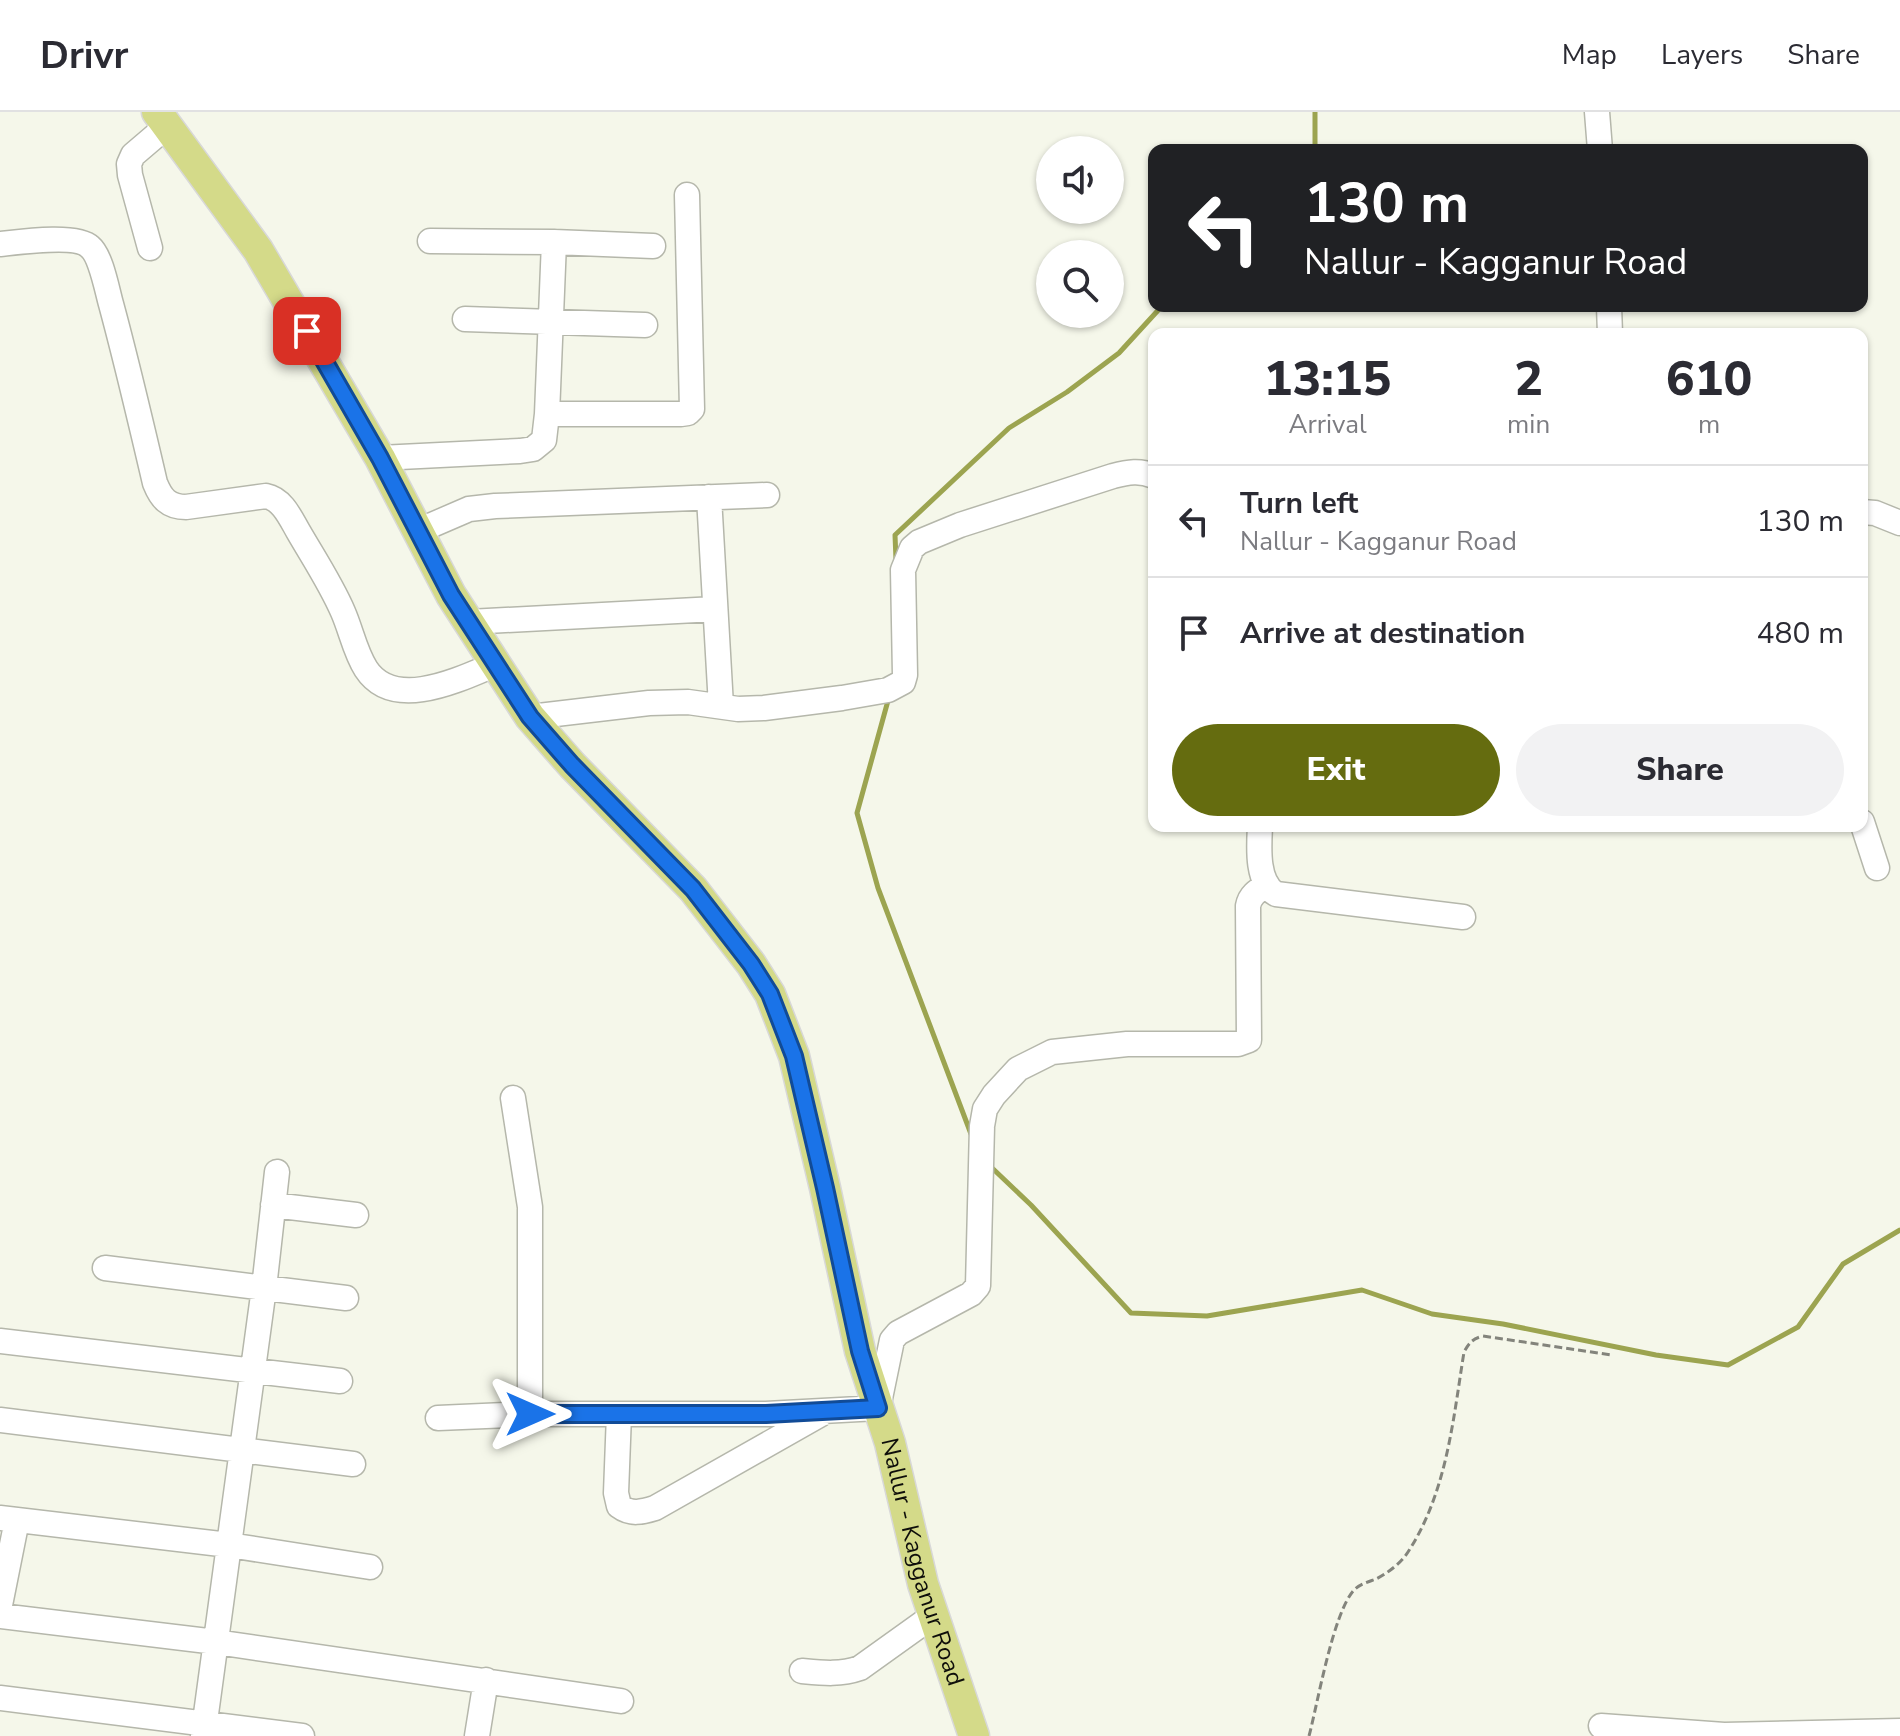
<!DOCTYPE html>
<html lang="en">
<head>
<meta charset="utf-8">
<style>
	body { margin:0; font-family:"Nunito Sans",sans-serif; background:#f2f2f3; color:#2b2b33; height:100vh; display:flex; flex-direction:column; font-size:30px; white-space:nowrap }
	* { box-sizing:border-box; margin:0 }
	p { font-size:26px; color:#7c7c81 }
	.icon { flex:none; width:44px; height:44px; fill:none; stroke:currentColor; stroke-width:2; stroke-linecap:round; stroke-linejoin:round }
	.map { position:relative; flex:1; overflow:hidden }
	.details { position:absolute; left:1148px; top:216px; width:720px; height:504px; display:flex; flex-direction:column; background:#fff; border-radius:16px; box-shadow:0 2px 6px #0004 }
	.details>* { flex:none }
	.banner { position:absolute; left:1148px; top:32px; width:720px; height:168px; border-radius:16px; box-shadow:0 2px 6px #0004; background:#202124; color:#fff; overflow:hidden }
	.buttons { position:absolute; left:1036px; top:24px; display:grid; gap:16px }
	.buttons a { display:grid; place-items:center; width:88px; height:88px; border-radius:50%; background:#fff; box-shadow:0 2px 6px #0004; font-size:40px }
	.pin { position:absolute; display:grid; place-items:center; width:68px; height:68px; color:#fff; margin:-34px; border-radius:16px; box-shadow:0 4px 12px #0006 }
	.me { position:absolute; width:88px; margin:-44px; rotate:90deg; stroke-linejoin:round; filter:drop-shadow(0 0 6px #0008) }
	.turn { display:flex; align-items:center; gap:28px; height:168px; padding:0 24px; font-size:36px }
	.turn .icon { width:104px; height:104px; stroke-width:2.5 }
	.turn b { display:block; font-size:56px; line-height:68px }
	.eta { display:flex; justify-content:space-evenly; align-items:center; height:136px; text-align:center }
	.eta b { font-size:48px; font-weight:800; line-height:56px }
	.primary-button { display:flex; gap:16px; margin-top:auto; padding:16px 24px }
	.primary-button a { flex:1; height:92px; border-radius:48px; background:#656c0f; color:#fff; font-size:32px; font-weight:800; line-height:92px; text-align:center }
	.primary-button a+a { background:#f2f2f3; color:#2b2b33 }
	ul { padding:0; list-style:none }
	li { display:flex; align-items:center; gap:24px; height:112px; padding:0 24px; border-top:2px solid #e1e1e2 }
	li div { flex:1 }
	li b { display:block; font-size:30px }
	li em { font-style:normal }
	header { display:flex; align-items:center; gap:48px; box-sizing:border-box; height:112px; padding:0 40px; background:#fff; border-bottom:2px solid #e1e1e2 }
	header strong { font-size:38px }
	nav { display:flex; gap:44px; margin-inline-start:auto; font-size:28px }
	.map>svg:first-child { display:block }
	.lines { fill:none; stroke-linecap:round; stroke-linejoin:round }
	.stream { stroke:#9ca450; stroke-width:5 }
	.minor-casing { stroke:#b5b7ab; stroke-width:27 }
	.major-casing { stroke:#d8d8d8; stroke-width:33 }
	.path { stroke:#83847c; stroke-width:3; stroke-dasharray:8 4; stroke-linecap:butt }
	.minor { stroke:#fff; stroke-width:24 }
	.major { stroke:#d4da89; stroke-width:30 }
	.route-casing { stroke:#114b97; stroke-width:20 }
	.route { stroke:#1a73e8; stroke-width:14 }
	.labels { text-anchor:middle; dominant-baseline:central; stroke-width:6; stroke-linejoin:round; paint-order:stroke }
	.street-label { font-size:24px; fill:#0e0e0a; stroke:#fff }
</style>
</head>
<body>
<header>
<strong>Drivr</strong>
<nav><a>Map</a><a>Layers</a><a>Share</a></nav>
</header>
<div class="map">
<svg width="1900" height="1624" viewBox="0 0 1900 1624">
	<rect width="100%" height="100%" fill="#f5f7ea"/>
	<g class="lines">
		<path class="stream" d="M 1315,0 L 1315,38
			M 896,448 L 895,423 L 1009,316 L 1067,280 L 1119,241 L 1162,194
			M 889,585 L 857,701 L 878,776 L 971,1022
			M 990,1054 L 1031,1093 L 1131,1201 L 1207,1204 L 1362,1178 L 1432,1202 L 1503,1212 L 1656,1243 L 1728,1253 L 1798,1215 L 1843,1152 L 1900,1118"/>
		<defs>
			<path id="minor" d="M 1597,0 L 1600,38
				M 430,129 L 554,130 L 653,134
				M 0,132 C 19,130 77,122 90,135 C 101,144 107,178 111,192 C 127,251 141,311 155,371 C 161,386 168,395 186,395 L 266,384 C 282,387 290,405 298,419 C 313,445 331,472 343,500 C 351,518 355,540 366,557 C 394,600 460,567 496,552
				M 150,136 L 130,63 L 129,52 L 133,43 L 167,14
				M 1609,194 L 1610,222
				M 465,207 L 645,213
				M 547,302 L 681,302 L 688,301 L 692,297 L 687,83
				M 380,346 L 520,339 L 533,337 L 544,328 L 547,302 L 554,130
				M 709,385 L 721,594
				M 1862,400 L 1875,401 L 1900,411
				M 418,419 L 469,397 L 495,394 L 767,383
				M 469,510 L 715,497
				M 530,605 L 649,591 L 688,590 L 738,597 L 764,596 L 842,586 L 888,578 L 903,570 L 905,563 L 903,458 L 912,436 L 919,430 L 960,413 L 1113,364 C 1128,360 1140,358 1154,364
				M 1862,710 L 1877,756
				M 1260,714 C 1259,734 1256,770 1276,782 L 1463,805
				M 513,986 L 530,1095 L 530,1302
				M 273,1093 L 356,1103
				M 105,1156 L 346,1186
				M 0,1229 L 340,1269
				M 619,1302 L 616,1381 L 619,1394 C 631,1403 642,1400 655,1396 L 821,1302
				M 438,1306 L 530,1302 L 766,1302 L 878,1296 L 892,1228 L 898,1221 L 971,1182 L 978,1174 L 982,1014 L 985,997 L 994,983 L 1018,957 L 1052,940 L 1127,932 L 1238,932 L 1249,928 L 1248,794 C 1250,783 1257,779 1267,773
				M 0,1308 L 353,1352
				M 0,1406 L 229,1433 L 370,1455
				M 0,1493 L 17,1408
				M 0,1504 L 216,1530 L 621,1589
				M 802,1559 C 823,1561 840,1563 860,1556 L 934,1503
				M 0,1586 L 302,1624
				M 1601,1614 L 1724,1623
				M 203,1624 L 264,1176 L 277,1060
				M 477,1624 L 486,1568
				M 1724,1624 L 1724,1623 L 1900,1619"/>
			<g id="major">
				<path id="s1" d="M 157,0 L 258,138 L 380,346 L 451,483 L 530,605 L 572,653 L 693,777 L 751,852 L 770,882 L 794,944 L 825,1076 L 860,1239 L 890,1331 L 923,1472 L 974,1624"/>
			</g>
		</defs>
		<use href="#minor" class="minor-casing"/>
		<use href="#major" class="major-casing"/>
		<path class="path" d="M 1309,1624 C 1318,1590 1333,1501 1354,1478 C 1360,1472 1368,1470 1376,1467 C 1388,1461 1401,1451 1408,1440 C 1447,1380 1453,1308 1464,1240 C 1469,1231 1472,1227 1483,1224 L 1612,1243"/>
		<use href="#minor" class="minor"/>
		<use href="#major" class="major"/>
	</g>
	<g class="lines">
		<defs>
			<path id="route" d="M 307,219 L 380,346 L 451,483 L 530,605 L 572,653 L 693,777 L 751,852 L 770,882 L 794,944 L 825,1076 L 860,1239 L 878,1296 L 766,1302 L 530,1302"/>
		</defs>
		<use href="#route" class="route-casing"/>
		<use href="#route" class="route"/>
	</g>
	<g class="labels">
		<g class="street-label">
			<text stroke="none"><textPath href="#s1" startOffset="1668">Nallur - Kagganur Road</textPath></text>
		</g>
	</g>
</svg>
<div class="buttons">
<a><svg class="icon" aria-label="sound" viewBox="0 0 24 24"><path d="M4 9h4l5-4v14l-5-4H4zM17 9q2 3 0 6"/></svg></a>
<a><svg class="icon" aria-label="search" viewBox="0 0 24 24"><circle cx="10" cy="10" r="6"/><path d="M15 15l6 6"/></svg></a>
</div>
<div class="pin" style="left:307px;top:219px;background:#d93025"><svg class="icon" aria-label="arrive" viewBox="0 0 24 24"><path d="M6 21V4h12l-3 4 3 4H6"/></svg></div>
<svg class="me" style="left:530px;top:1302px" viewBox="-20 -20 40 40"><path d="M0-17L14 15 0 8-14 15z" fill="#1a73e8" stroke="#fff" stroke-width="4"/></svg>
<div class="banner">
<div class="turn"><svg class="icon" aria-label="left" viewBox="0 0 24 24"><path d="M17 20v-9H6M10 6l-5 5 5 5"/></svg><div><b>130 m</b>Nallur - Kagganur Road</div></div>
</div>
<section class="details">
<div class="eta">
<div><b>13:15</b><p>Arrival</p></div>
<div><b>2</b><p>min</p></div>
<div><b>610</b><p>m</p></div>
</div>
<ul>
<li><svg class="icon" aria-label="left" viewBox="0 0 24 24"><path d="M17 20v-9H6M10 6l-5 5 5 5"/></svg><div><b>Turn left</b><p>Nallur - Kagganur Road</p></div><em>130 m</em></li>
<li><svg class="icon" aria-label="arrive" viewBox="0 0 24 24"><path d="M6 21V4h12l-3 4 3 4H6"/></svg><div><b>Arrive at destination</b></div><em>480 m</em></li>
</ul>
<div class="primary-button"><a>Exit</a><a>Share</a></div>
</section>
</div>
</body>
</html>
